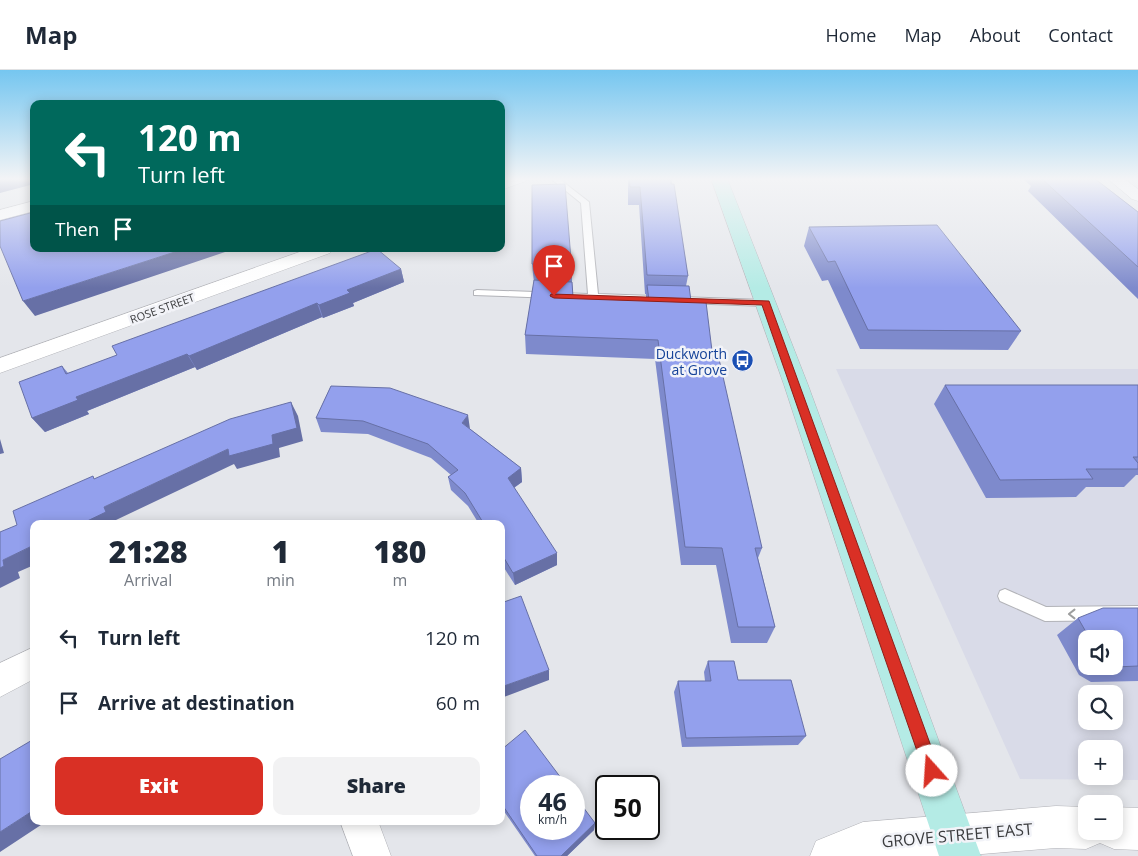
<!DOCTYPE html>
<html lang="en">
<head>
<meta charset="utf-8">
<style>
	body { margin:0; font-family:"Open Sans",sans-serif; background:#f2f2f3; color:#1f2937; height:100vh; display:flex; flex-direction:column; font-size:19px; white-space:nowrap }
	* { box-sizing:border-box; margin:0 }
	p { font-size:16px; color:#747a83 }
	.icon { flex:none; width:28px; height:28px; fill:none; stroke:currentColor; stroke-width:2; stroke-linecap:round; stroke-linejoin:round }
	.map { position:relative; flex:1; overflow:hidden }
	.details { position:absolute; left:30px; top:450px; width:475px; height:305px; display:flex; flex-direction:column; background:#fff; border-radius:10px; box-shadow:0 2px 12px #0003 }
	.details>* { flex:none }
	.hud { position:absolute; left:30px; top:30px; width:475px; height:152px; border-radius:10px; box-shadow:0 2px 12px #0003; background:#00695c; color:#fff; overflow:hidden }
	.controls { position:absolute; left:1078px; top:560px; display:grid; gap:10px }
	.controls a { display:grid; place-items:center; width:45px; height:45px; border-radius:10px; background:#fff; box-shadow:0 2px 12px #0003; font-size:25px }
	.speed { position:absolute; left:520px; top:705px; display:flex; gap:10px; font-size:25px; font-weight:700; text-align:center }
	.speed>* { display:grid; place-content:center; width:65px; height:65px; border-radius:50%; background:#fff; box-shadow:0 2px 12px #0003; line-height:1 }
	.speed small { font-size:12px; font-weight:400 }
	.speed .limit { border:2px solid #111; border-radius:8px; background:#fff; color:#111 }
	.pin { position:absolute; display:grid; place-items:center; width:42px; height:42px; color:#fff; margin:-51px -21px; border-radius:50% 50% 50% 0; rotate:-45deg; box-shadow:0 0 5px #0007 }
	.pin .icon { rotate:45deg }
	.me { position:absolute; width:55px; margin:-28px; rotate:341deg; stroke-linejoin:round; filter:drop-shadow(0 0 4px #0008) }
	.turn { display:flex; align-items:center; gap:18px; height:105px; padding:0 25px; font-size:22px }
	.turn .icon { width:65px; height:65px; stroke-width:2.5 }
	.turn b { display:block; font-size:35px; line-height:42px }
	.then { display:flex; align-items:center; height:48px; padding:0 25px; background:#0003; gap:10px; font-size:19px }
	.eta { display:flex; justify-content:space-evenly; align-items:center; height:85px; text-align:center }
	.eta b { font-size:30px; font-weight:800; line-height:35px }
	.button { display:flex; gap:10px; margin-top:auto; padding:10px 25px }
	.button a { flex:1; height:58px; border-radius:10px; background:#d93025; color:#fff; font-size:20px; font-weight:800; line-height:58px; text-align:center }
	.button a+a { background:#f2f2f3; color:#1f2937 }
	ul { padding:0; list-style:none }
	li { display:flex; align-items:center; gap:15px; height:65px; padding:0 25px }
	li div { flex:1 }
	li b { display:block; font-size:19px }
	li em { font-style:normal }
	header { display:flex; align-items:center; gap:30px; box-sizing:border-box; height:70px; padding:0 25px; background:#fff; border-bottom:1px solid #e0e1e3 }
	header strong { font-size:24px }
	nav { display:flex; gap:28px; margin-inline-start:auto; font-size:18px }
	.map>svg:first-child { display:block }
	.built { fill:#d9dbe8; fill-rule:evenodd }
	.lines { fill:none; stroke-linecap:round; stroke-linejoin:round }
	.service-casing { stroke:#b2b3b8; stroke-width:2 }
	.minor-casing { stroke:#b2b3b8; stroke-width:1 }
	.tertiary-casing { stroke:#b2b3b8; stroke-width:1 }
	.secondary-casing { stroke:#b2b3b8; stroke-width:1 }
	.service { fill:#fff; fill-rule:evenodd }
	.minor { fill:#fff; fill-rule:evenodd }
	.tertiary { fill:#fff; fill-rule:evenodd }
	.secondary { fill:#b4ebe5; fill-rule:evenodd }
	.wall { fill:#7e8acc; fill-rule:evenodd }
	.shaded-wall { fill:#6770a6 }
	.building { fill:#93a0ed; stroke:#6770a6 }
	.oneway { stroke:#9d9e9e }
	.route { fill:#d93025; stroke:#8d1f18 }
	.labels { text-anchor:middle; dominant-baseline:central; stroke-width:5; stroke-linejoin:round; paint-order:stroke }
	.far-street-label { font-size:11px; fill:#3b3c3e; stroke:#f2f3f8 }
	.transit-label { font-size:14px; fill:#164399; stroke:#f2f3f8; text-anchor:end }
	.near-street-label { font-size:16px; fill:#3b3c3e; stroke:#f2f3f8 }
</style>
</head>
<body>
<header>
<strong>Map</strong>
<nav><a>Home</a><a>Map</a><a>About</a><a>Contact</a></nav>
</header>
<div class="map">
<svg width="1138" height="786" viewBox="0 0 1138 786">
	<rect width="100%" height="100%" fill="#e4e6eb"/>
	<path class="built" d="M 836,299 L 1138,299 L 1138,710 L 1020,709 ZM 1086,569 L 1114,569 L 1114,596 L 1086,596 ZM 1086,624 L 1114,624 L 1114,651 L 1086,651 ZM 1086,679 L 1114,679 L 1114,706 L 1086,706 Z"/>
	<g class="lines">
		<defs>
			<path id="service" d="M 550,108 L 558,108 L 589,132 L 598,224 L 766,230 L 771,233 L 766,236 L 474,225 L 474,221 L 477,220 L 588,224 L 581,133 Z
				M 1005,519 L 1046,537 L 1138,536 L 1138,550 L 1045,551 L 1000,531 L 998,526 L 1000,521 Z"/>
			<path id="minor" d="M 507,108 L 529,108 L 526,111 L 501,120 L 501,110 Z
				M 1107,108 L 1123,108 L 1138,119 L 1138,131 L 1132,129 Z
				M 34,131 L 34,141 L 0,150 L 0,140 Z
				M 308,179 L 333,179 L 330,183 L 0,303 L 0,288 Z
				M 34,577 L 34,609 L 0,627 L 0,593 Z
				M 340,751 L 378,751 L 391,786 L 353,786 Z"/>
			<path id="tertiary" d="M 1056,736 L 1086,737 L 1086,761 L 1114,761 L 1114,737 L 1138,738 L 1138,780 L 1114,779 L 1100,773 L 1086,779 L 1056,778 L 958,786 L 810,786 L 816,771 L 863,752 Z"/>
			<path id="secondary" d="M 711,108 L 727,108 L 808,315 L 981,786 L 939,786 L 784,315 Z"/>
		</defs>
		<use href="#service" class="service-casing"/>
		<use href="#minor" class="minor-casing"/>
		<use href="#tertiary" class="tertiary-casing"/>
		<use href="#secondary" class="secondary-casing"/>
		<use href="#service" class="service"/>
		<use href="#minor" class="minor"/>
		<use href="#tertiary" class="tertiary"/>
		<use href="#secondary" class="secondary"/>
	</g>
	<path class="wall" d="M 628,108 L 671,108 L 688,206 L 686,216 L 713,289 L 762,478 L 758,488 L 775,557 L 767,573 L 731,573 L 716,495 L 681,495 L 655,289 L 526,284 L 525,265 L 534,213 L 532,194 L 532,115 L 572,202 L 572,212 L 573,227 L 646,230 L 646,224 L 645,224 L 639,135 L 628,135 Z
		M 1022,108 L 1094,108 L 1138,142 L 1138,229 L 1028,121 L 1031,116 Z
		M 809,157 L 1021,261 L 1008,280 L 860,279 L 828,210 L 822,211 L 804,176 Z
		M 401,199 L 404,212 L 353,233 L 354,236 L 323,248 L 322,247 L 197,300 L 195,297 L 87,341 L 89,344 L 45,362 L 32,348 L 62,296 L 68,303 Z
		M 945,315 L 1138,315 L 1138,405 L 1136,405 L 1124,417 L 1086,417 L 1076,427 L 986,428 L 934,334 Z
		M 331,316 L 470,359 L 521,398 L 522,412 L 514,418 L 557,495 L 515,515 L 501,493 L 501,454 L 479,454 L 468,436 L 451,420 L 448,407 L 451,405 L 431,388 L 368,364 L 321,362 L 316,348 Z
		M 1138,538 L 1138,611 L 1091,612 L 1079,605 L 1057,565 L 1078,548 ZM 1086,569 L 1114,569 L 1114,596 L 1086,596 Z
		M 708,591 L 738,610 L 806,666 L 798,675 L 682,677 L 674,622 L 678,611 L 705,611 L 704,602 Z
		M 501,680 L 595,753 L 594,760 L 567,786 L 535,786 L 501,737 Z"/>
	<path class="shaded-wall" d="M 0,108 L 34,108 L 34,114 L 0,123 Z
		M 184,179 L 234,179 L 35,246 L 23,231 Z
		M 401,199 L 404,212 L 353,233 L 354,236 L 323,248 L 319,235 L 347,220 Z
		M 317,233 L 322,247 L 197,300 L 189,286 Z
		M 187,284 L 195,297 L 87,341 L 89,344 L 45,362 L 32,348 L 76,327 Z
		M 291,332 L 298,346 L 303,371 L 279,378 L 280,387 L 237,399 L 234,394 L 116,450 L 118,454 L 81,454 L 104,437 L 228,379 L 272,365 Z
		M 468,345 L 470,359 L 462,353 Z
		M 0,369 L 4,383 L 0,384 Z
		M 521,398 L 522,412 L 509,421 L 508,408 Z
		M 34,475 L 34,495 L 18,502 L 20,508 L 0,518 L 0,498 L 3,490 Z
		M 557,483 L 557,495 L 515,515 L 513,503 Z
		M 549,600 L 549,610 L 501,628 L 501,617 Z
		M 34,740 L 34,751 L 47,751 L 0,782 L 0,762 Z
		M 595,753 L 594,760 L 567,786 L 561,786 Z"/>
	<path class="building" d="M 629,108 L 671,108 L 671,114 L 674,114 L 688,206 L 647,205 L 640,117 L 630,117 Z
		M 1041,108 L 1094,108 L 1138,142 L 1138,197 Z
		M 565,114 L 572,202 L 536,201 L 537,194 L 532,194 L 532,115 Z
		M 34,142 L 34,179 L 184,179 L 23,231 L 0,176 L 0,151 Z
		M 937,155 L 1021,261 L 868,260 L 835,191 L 828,192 L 809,157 Z
		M 377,179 L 401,199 L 347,220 L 350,223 L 319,235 L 317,233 L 189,286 L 187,284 L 76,327 L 78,330 L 32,348 L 19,312 L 62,296 L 66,304 L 117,285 L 112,276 Z
		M 534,210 L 572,212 L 573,227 L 649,230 L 647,215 L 689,216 L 691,231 L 706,232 L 713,289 L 719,289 L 762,478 L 755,478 L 775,557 L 738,557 L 722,478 L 685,477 L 658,270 L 525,265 Z
		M 945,315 L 1138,315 L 1138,387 L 1133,387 L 1138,393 L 1138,399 L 1086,399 L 1093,409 L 1000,410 Z
		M 331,316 L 390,318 L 468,345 L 462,353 L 521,398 L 508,408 L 557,483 L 513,503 L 501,483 L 501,454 L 484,454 L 465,423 L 448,407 L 458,400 L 428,374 L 363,351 L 316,348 Z
		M 291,332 L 297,358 L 272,365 L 273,374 L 229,386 L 228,379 L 104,437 L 106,442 L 81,454 L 34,454 L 34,475 L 3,490 L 4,496 L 0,498 L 0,462 L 17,455 L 13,441 L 93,406 L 94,409 L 230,349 Z
		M 521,526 L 549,600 L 501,617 L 501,533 Z
		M 1103,538 L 1138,538 L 1138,596 L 1115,597 L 1114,596 L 1114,569 L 1090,569 L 1078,548 Z
		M 708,591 L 734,591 L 738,610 L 791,610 L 806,666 L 686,668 L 678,611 L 711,611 Z
		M 525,660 L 567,716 L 531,716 L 531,759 L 574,759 L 574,725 L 595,753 L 561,786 L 537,786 L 501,733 L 501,680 Z
		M 34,669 L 34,740 L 0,762 L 0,689 Z"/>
	<defs><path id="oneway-chevron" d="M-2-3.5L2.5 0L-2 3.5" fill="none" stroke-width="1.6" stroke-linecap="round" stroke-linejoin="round" transform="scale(1.25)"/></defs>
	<use class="oneway" href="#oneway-chevron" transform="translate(1072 544) rotate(180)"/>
	<linearGradient id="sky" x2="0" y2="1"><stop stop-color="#75c6f0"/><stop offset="0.5" stop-color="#f3f4f6"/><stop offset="1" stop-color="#f3f4f6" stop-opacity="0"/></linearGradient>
	<rect width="1138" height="218" fill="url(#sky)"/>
	<path class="route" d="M 551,224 L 769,231 L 940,701 L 937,706 L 932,709 L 926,706 L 924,701 L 762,235 L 554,228 L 550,226 Z"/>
	<defs>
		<symbol id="bus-disc" viewBox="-11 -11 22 22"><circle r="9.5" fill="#1a4fb4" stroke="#f2f3f8"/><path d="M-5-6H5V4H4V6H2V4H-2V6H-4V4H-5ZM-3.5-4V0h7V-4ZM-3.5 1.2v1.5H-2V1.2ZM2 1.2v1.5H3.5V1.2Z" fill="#fff"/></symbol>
	</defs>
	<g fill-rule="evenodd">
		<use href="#bus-disc" x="730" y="278" width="25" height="25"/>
	</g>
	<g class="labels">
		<g class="far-street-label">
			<text transform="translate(162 238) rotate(-20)">ROSE STREET</text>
		</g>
		<g class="transit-label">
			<text x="727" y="283">Duckworth<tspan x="727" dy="16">at Grove</tspan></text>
		</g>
		<g class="near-street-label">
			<text transform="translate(957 765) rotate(-5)">GROVE STREET EAST</text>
		</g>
	</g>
</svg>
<div class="controls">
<a><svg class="icon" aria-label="sound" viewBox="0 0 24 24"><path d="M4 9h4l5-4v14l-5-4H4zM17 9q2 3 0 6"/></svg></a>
<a><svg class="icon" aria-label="search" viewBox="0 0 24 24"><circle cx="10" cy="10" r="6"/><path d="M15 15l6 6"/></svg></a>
<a>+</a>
<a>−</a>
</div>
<div class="speed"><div>46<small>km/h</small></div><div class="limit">50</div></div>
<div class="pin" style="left:554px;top:226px;background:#d93025"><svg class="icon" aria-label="arrive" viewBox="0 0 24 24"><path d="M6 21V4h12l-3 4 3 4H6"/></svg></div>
<svg class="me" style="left:932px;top:701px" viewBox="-20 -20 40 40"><circle r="19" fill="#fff"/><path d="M0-13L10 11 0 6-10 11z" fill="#d93025"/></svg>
<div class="hud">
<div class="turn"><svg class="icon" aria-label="left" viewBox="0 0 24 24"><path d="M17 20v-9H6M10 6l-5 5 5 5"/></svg><div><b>120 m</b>Turn left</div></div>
<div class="then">Then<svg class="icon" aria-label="arrive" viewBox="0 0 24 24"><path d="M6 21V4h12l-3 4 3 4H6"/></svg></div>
</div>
<section class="details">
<div class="eta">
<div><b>21:28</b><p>Arrival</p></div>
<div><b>1</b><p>min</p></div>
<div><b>180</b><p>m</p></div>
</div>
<ul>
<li><svg class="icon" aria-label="left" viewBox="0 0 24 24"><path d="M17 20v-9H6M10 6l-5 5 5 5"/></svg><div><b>Turn left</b></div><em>120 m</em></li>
<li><svg class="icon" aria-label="arrive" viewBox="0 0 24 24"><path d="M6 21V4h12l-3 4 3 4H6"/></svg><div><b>Arrive at destination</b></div><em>60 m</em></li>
</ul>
<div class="button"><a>Exit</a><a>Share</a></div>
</section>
</div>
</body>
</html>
